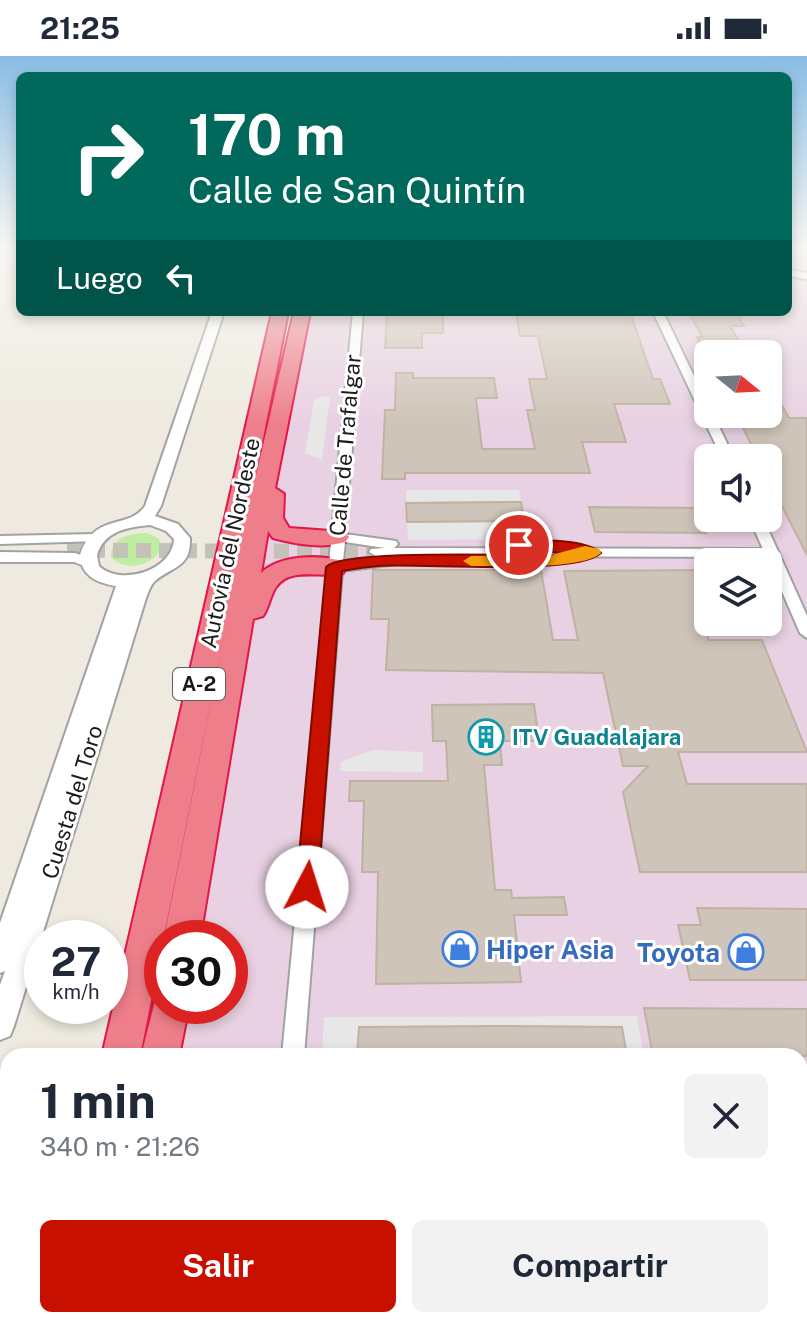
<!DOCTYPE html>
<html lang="es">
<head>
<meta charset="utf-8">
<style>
	body { margin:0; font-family:"Public Sans",sans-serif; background:#f2f2f3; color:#1f2937; height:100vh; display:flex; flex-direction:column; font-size:30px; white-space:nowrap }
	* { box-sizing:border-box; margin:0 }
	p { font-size:26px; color:#747a83 }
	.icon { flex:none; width:44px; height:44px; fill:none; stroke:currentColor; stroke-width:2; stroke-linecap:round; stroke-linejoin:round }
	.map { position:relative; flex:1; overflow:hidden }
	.sheet { position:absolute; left:0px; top:992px; width:808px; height:280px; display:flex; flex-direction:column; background:#fff; border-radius:24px 24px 0 0; box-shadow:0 4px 12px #0003 }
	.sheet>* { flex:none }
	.guide { position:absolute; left:16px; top:16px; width:776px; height:244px; border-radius:12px; box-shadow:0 4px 12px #0003; background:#00695c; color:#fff; overflow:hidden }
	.needle { width:52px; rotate:108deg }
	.tools { position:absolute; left:694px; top:284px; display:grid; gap:16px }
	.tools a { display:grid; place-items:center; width:88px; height:88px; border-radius:12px; background:#fff; box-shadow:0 4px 12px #0003; font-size:40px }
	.speed { position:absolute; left:24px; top:864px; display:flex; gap:16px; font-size:40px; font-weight:700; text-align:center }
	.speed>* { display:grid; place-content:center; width:104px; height:104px; border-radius:50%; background:#fff; box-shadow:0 4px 12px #0003; line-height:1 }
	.speed small { font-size:20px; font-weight:400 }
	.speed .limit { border:12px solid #d22; background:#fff; color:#111 }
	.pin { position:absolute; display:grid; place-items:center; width:68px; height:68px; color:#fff; margin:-34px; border:4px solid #fff; border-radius:50%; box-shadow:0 2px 8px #0007 }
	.me { position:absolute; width:88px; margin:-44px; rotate:5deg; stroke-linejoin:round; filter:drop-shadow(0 0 6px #0008) }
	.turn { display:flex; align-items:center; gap:28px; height:168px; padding:0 40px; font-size:36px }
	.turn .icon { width:104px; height:104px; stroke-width:2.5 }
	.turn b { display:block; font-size:56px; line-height:68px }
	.then { display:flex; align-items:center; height:76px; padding:0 40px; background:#0003; gap:16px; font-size:30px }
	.round { display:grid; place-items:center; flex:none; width:84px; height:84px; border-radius:12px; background:#f2f2f3 }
	.head { display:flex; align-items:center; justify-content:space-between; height:136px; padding:0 40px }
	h1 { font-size:48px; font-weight:700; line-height:60px }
	.primary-button { display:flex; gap:16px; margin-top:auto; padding:16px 40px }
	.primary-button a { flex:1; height:92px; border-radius:12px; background:#c71000; color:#fff; font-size:32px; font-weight:700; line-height:92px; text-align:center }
	.primary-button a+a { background:#f2f2f3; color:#1f2937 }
	.status { display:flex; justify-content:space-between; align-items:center; height:56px; padding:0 40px; background:#fff; direction:ltr }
	.status svg { height:22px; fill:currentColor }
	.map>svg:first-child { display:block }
	.industrial { fill:#e8d1e2; fill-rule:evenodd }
	.grass { fill:#c0eea0 }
	.parking { fill:#e7e7e7 }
	.building { fill:#cec4b9; stroke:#c1b1a1; stroke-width:2 }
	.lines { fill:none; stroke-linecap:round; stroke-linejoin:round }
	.minor-tunnel { stroke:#c4c1b8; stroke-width:15; stroke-dasharray:15 8; stroke-linecap:butt }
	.minor-casing { stroke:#a2a2a2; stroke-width:4 }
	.tertiary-casing { stroke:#a2a2a2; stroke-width:4 }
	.motorway-casing { stroke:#e5144b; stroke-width:4 }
	.minor { fill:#fff; fill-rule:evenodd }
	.tertiary { fill:#fff; fill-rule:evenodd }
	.motorway { fill:#ee7f8a; fill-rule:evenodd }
	.route { fill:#c71000; stroke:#810a00; stroke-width:2 }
	.slow { fill:#f59e0b }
	.labels { text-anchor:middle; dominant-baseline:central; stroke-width:6; stroke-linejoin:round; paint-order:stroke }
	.shield { fill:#fff; stroke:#5f5f5f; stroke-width:2 }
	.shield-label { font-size:20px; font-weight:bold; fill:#1b1b1b }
	.street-label { font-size:22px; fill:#1b1b1b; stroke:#fff }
	.culture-label { font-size:22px; font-weight:bold; fill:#0d838f; stroke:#fff; text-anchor:start }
	.near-shop-label { font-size:26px; font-weight:bold; fill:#366cbe; stroke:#fff; text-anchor:start }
</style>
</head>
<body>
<div class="status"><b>21:25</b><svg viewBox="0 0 49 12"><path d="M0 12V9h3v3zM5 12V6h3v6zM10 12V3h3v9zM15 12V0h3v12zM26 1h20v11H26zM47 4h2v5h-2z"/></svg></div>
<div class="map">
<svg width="807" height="1272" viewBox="0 0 807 1272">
	<rect width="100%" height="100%" fill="#eeeadf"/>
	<path class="industrial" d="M 788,190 L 807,190 L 807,1272 L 112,1272 L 114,1264 L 800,1264 L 800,1000 L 163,1000 L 172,950 L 230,950 L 230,882 L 185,882 L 301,256 L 788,256 ZM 708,298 L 768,298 L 768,358 L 708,358 ZM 708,402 L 768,402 L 768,462 L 708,462 ZM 708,506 L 768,506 L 768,566 L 708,566 Z"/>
	<path class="grass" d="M 147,477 L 158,482 L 162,490 C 155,510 126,517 111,501 C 110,482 130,477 147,477 Z"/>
	<path class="parking" d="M 323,340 L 330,342 L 322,404 L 305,397 L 314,344 Z
		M 406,434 L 519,434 L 521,445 L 406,446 Z
		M 525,466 L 527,483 L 408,484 L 407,467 Z
		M 372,694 L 423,696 L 423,716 L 340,715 L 341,706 Z
		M 637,960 L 644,1000 L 322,1000 L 324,961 Z"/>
	<path class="building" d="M 387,256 L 443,256 L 443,277 L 422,277 L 422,292 L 385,292 Z
		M 516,256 L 630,256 L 653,323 L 660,323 L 670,348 L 614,348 L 626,386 L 582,386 L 590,417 L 405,417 L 405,423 L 382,423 L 385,354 L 395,354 L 396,317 L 413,317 L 413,322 L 494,322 L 497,342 L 476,342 L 482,393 L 535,393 L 527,354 L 535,354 L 529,323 L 547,323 L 538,280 L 520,280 Z
		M 689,256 L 736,256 L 744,270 L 730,270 L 744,294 L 703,294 L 697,281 L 702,281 Z
		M 768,325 L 789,362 L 807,362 L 807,499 L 768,423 L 768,402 L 758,402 L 736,358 L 768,358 Z
		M 521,446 L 524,465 L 407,466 L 406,447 Z
		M 589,451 L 708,452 L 708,472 L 705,472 L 706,477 L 595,476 Z
		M 373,514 L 541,514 L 553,584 L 578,584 L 564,515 L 708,514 L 708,584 L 762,584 L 807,696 L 678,696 L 687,728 L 807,728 L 807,816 L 640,816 L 623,736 L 648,710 L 623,710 L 603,617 L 386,614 L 389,563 L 371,563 Z
		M 534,648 L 539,685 L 500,685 L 502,709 L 484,709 L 495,834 L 511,834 L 512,842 L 564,841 L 567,859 L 514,859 L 521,926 L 376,928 L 378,816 L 362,816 L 364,745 L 349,745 L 350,725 L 448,725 L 446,685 L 433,685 L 432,649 Z
		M 697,852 L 807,853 L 807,924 L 690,924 L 678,869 L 701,869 Z
		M 644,952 L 807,953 L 807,1000 L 653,1000 Z
		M 496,970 L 622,971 L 627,1000 L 357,1000 L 359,971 Z"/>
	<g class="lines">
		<path class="minor-tunnel" d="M 67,494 L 376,496"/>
		<defs>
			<path id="minor" d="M 788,214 L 807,217 L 807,223 L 788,220 Z
				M 353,256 L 363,256 L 345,478 L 396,485 L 398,488 L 394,492 L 763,493 L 749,462 L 763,462 L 807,560 L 807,582 L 800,577 L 767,501 L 392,500 L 399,505 L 397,508 L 342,515 L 304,1000 L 282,1000 ZM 345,486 L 385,492 L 371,493 L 369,496 L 376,500 L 392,500 L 343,505 Z
				M 653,256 L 663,256 L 708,349 L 708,358 L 713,358 L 734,402 L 722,402 Z
				M 96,478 L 101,479 L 101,485 L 0,488 L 0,480 Z
				M 0,496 L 75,497 L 92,503 L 94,506 L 87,511 L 74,506 L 0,506 Z
				M 258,1264 L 284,1264 L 283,1272 L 257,1272 Z"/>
			<path id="tertiary" d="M 212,256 L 224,256 L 161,450 L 155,460 L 178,468 L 190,482 C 191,512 173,510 155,525 C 151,528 148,537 146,542 L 14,970 L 10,980 L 0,984 L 0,929 L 5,915 L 0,917 L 0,867 L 116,530 C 97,527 81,520 80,499 C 94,456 129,474 145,450 ZM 150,469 L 166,475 L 174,483 C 173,514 121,531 99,510 L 97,499 C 104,475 128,471 150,469 Z"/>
			<path id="motorway" d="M 272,256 L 288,256 L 254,428 L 294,256 L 310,256 L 275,432 L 284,438 L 283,462 L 289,472 L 345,476 L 349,481 L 345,486 C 322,493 296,488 273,482 L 268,475 L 261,517 C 280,498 319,499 343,505 L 346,511 L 343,517 C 321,523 291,510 276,531 C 270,540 269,551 263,560 L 253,563 L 200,882 L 164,882 L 232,540 L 140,1000 L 102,1000 Z
				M 162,935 L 162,950 L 189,950 L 179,1000 L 141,1000 L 157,937 Z
				M 43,1264 L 89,1264 L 89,1266 L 136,1264 L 134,1272 L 42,1272 Z"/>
		</defs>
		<use href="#minor" class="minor-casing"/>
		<use href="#tertiary" class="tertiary-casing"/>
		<use href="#motorway" class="motorway-casing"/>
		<use href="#minor" class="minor"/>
		<use href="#tertiary" class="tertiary"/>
		<use href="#motorway" class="motorway"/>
	</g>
	<linearGradient id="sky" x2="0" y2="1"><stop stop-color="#89bde5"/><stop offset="0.52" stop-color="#f7f6f1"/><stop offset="1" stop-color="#f7f6f1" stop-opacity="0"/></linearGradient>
	<rect width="807" height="368" fill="url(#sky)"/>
	<path class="route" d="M 519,484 C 539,484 587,483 601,497 C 577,520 420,507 379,510 C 367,511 354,513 342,515 L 318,831 L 315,838 L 307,841 L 299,838 L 296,831 L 326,511 C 344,493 516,500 551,499 L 565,497 L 514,493 L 511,489 Z"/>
	<path class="slow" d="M 585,490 L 599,493 L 601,497 C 583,514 499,510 471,510 L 463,505 L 471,500 L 551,499 Z"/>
	<defs>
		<symbol id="building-ring" viewBox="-11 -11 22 22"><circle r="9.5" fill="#fff" stroke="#0f9aa8" stroke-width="1.5"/><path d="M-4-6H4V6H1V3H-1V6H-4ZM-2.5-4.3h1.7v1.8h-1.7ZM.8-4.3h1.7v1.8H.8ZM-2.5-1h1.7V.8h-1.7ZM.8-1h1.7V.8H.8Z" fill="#0f9aa8"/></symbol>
		<symbol id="shop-ring" viewBox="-11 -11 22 22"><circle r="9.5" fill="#fff" stroke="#3f7fe0" stroke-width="1.5"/><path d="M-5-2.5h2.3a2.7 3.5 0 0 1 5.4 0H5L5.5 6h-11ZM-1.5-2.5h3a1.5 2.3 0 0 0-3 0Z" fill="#3f7fe0"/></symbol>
	</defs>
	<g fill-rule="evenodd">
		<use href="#building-ring" x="466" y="661" width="40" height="40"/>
		<use href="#shop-ring" x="440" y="873" width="40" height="40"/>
		<use href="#shop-ring" x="726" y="876" width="40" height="40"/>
	</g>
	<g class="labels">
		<rect class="shield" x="173" y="612" width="52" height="32" rx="6"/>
		<g class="shield-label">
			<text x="199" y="628">A-2</text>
		</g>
		<g class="street-label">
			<text transform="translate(345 389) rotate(-85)">Calle de Trafalgar</text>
			<text transform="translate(230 487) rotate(-78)">Autovía del Nordeste</text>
			<text transform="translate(72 746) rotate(-73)">Cuesta del Toro</text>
		</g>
		<g class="culture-label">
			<text x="512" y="681">ITV Guadalajara</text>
		</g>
		<g class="near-shop-label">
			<text x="486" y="893">Hiper Asia</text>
			<text x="720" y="896" text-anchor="end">Toyota</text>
		</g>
	</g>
</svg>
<div class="tools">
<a><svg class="needle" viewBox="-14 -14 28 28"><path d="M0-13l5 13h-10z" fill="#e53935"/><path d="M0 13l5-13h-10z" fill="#747a83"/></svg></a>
<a><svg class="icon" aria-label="sound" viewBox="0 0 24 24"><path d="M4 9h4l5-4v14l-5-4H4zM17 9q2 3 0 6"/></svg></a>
<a><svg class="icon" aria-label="layers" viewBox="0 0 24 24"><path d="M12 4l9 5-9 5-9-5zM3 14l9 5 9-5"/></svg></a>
</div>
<div class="speed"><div>27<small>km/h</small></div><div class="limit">30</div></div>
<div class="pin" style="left:519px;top:489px;background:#d93025"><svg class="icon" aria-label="arrive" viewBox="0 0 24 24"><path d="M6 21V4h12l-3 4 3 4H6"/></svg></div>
<svg class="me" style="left:307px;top:831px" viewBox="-20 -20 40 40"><circle r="19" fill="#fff"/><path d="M0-13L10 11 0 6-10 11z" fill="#c71000"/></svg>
<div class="guide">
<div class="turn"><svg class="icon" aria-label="right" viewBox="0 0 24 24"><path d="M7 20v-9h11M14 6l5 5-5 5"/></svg><div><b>170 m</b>Calle de San Quintín</div></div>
<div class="then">Luego<svg class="icon" aria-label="left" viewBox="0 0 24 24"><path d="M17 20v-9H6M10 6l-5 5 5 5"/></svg></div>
</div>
<section class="sheet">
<div class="head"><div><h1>1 min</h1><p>340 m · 21:26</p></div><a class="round"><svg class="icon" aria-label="close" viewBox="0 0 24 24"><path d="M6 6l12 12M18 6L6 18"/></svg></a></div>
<div class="primary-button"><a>Salir</a><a>Compartir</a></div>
</section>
</div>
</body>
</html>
